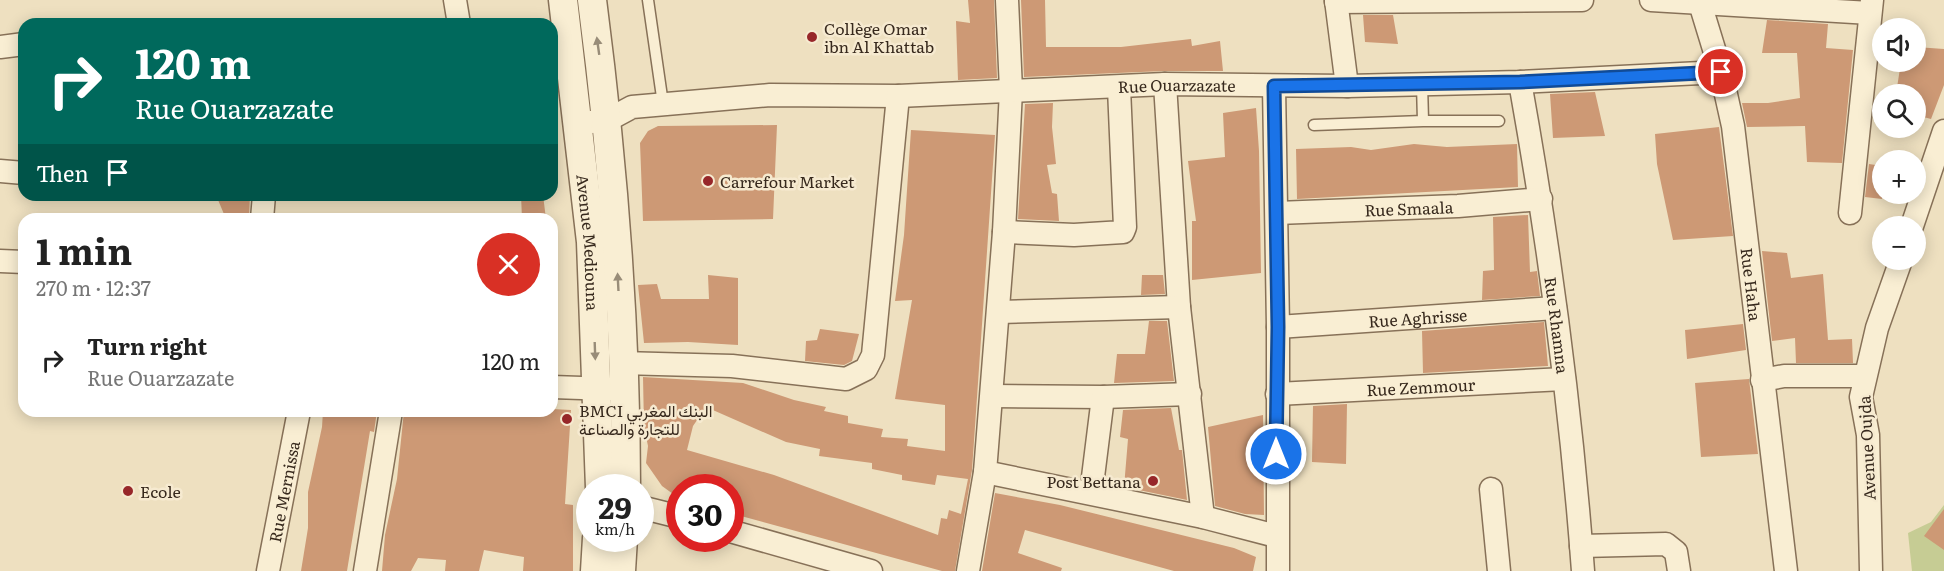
<!DOCTYPE html>
<html lang="en">
<head>
<meta charset="utf-8">
<style>
	body { margin:0; font-family:Literata,Vazirmatn,serif; background:#f2f2f2; color:#222; height:100vh; display:flex; flex-direction:column; font-size:22px; white-space:nowrap }
	* { box-sizing:border-box; margin:0 }
	p { font-size:20px; color:#767676 }
	.icon { flex:none; width:33px; height:33px; fill:none; stroke:currentColor; stroke-width:2; stroke-linecap:round; stroke-linejoin:round }
	.map { position:relative; flex:1; overflow:hidden }
	.details { position:absolute; left:18px; top:213px; width:540px; height:204px; display:flex; flex-direction:column; background:#fff; border-radius:18px; box-shadow:0 3px 15px #0003 }
	.details>* { flex:none }
	.guide { position:absolute; left:18px; top:18px; width:540px; height:183px; border-radius:18px; box-shadow:0 3px 15px #0003; background:#00695c; color:#fff; overflow:hidden }
	.tools { position:absolute; left:1872px; top:18px; display:grid; gap:12px }
	.tools a { display:grid; place-items:center; width:54px; height:54px; border-radius:50%; background:#fff; box-shadow:0 3px 15px #0003; font-size:30px }
	.speed { position:absolute; left:576px; top:474px; display:flex; gap:12px; font-size:30px; font-weight:700; text-align:center }
	.speed>* { display:grid; place-content:center; width:78px; height:78px; border-radius:50%; background:#fff; box-shadow:0 3px 15px #0003; line-height:1 }
	.speed small { font-size:15px; font-weight:400 }
	.speed .limit { border:9px solid #d22; background:#fff; color:#111 }
	.pin { position:absolute; display:grid; place-items:center; width:51px; height:51px; color:#fff; margin:-26px; border:3px solid #fff; border-radius:50%; box-shadow:0 2px 6px #0007 }
	.me { position:absolute; width:66px; margin:-33px; rotate:0deg; stroke-linejoin:round; filter:drop-shadow(0 0 4px #0008) }
	.turn { display:flex; align-items:center; gap:21px; height:126px; padding:0 18px; font-size:27px }
	.turn .icon { width:78px; height:78px; stroke-width:2.5 }
	.turn b { display:block; font-size:42px; line-height:51px }
	.then { display:flex; align-items:center; height:57px; padding:0 18px; background:#0003; gap:12px; font-size:22px }
	.round { display:grid; place-items:center; flex:none; width:63px; height:63px; border-radius:32px; background:#f2f2f2 }
	.overview { display:flex; align-items:center; justify-content:space-between; height:102px; padding:0 18px }
	h1 { font-size:36px; font-weight:700; line-height:45px }
	ul { padding:0; list-style:none }
	li { display:flex; align-items:center; gap:18px; height:90px; padding:0 18px }
	li div { flex:1 }
	li b { display:block; font-size:22px }
	li em { font-style:normal }
	.map>svg:first-child { display:block }
	.green { fill:#c6cc94 }
	.building { fill:#cd9975; fill-rule:evenodd }
	.lines { fill:none; stroke-linecap:round; stroke-linejoin:round }
	.service-casing { stroke:#877158; stroke-width:13 }
	.minor-casing { stroke:#877158; stroke-width:25 }
	.tertiary-casing { stroke:#877158; stroke-width:31 }
	.service { stroke:#f9eed3; stroke-width:10 }
	.minor { stroke:#f9eed3; stroke-width:22 }
	.tertiary { stroke:#f9eed3; stroke-width:28 }
	.oneway { fill:#988c78 }
	.route-casing { stroke:#114b97; stroke-width:15 }
	.route { stroke:#1a73e8; stroke-width:10 }
	.poi-dot { fill:#972729; stroke:#f6ead0; stroke-width:2 }
	.labels { text-anchor:middle; dominant-baseline:central; stroke-width:5; stroke-linejoin:round; paint-order:stroke }
	.poi-label { font-size:16px; fill:#37291d; stroke:#f6ead0; text-anchor:start }
	.street-label { font-size:16px; fill:#37291d; stroke:#f6ead0 }
</style>
</head>
<body>
<div class="map">
<svg width="1944" height="571" viewBox="0 0 1944 571">
	<rect width="100%" height="100%" fill="#eee0c0"/>
	<path class="green" d="M 1944,505 L 1944,571 L 1912,571 L 1908,533 L 1931,522 Z"/>
	<path class="building" d="M 968,0 L 994,0 L 997,78 L 958,80 L 956,21 L 970,23 Z
		M 1021,0 L 1045,0 L 1046,47 L 1121,47 L 1191,39 L 1192,46 L 1220,41 L 1223,71 L 1164,71 L 1024,77 Z
		M 1363,15 L 1393,15 L 1398,44 L 1365,42 Z
		M 1767,20 L 1828,24 L 1826,48 L 1853,50 L 1842,163 L 1807,162 L 1805,126 L 1747,127 L 1742,103 L 1768,103 L 1800,98 L 1797,53 L 1762,53 Z
		M 1916,47 L 1944,49 L 1944,85 L 1931,119 L 1916,115 L 1916,94 L 1896,94 L 1901,62 L 1916,62 Z
		M 1595,92 L 1605,136 L 1553,138 L 1550,94 Z
		M 1053,103 L 1052,127 L 1056,164 L 1047,165 L 1052,193 L 1057,194 L 1059,221 L 1018,219 L 1025,104 Z
		M 1256,108 L 1259,151 L 1261,273 L 1192,280 L 1192,221 L 1196,221 L 1188,161 L 1225,157 L 1223,113 Z
		M 777,125 L 773,219 L 643,221 L 640,143 L 648,131 L 658,126 Z
		M 1719,127 L 1733,236 L 1673,240 L 1657,164 L 1655,134 Z
		M 911,130 L 995,135 L 972,470 L 955,571 L 942,571 L 730,513 L 730,488 L 680,488 L 680,499 L 662,486 L 646,463 L 648,446 L 644,427 L 643,377 L 743,383 L 794,400 L 826,407 L 824,411 L 848,416 L 848,423 L 883,429 L 881,437 L 908,439 L 907,446 L 945,451 L 945,405 L 895,399 L 912,300 L 895,301 L 904,235 ZM 706,407 L 786,442 L 820,449 L 819,456 L 872,463 L 872,469 L 902,475 L 902,480 L 935,485 L 937,475 L 968,479 L 961,514 L 949,510 L 947,519 L 941,518 L 938,535 L 774,475 L 687,450 L 693,426 Z
		M 1414,144 L 1447,147 L 1517,144 L 1518,187 L 1297,199 L 1296,149 L 1351,147 L 1371,150 Z
		M 1869,164 L 1882,166 L 1882,199 L 1865,197 Z
		M 216,195 L 250,195 L 249,219 L 226,219 Z
		M 521,195 L 543,195 L 546,219 L 522,219 Z
		M 1528,215 L 1530,272 L 1537,271 L 1540,296 L 1482,300 L 1483,271 L 1494,270 L 1493,217 Z
		M 1762,251 L 1787,253 L 1791,278 L 1823,274 L 1828,340 L 1852,339 L 1853,363 L 1796,363 L 1795,338 L 1772,341 Z
		M 708,275 L 738,278 L 738,345 L 688,342 L 644,343 L 638,285 L 657,284 L 661,299 L 709,299 Z
		M 1142,275 L 1163,275 L 1165,294 L 1141,295 Z
		M 1149,321 L 1167,321 L 1174,381 L 1114,383 L 1117,354 L 1145,354 Z
		M 1544,322 L 1548,366 L 1423,373 L 1422,331 Z
		M 1743,324 L 1746,350 L 1687,359 L 1685,330 Z
		M 820,329 L 859,334 L 852,361 L 844,365 L 805,361 L 806,341 L 817,340 Z
		M 1749,379 L 1758,454 L 1701,457 L 1695,383 Z
		M 1347,404 L 1346,464 L 1312,462 L 1313,406 Z
		M 1171,408 L 1179,450 L 1182,450 L 1187,500 L 1124,487 L 1128,439 L 1120,437 L 1123,410 Z
		M 552,409 L 571,410 L 565,504 L 573,505 L 573,571 L 523,571 L 524,557 L 484,550 L 479,571 L 445,571 L 446,560 L 418,558 L 411,571 L 382,571 L 385,535 L 397,479 L 404,411 Z
		M 323,411 L 377,411 L 374,432 L 370,431 L 347,571 L 301,571 L 308,528 L 308,492 L 322,427 Z
		M 1263,415 L 1264,515 L 1245,514 L 1215,506 L 1208,427 Z
		M 995,493 L 1060,505 L 1234,548 L 1256,557 L 1253,571 L 1174,571 L 1025,530 L 1018,553 L 1062,568 L 1061,571 L 982,571 Z
		M 1944,509 L 1944,550 L 1924,536 Z"/>
	<g class="lines">
		<defs>
			<path id="service" d="M 648,0 L 663,104
				M 1422,84 L 1423,121
				M 1314,125 L 1423,121 L 1499,121"/>
			<g id="minor">
				<path d="M 455,0 L 459,24"/>
				<path d="M 1007,0 L 1011,90 L 1004,232 L 985,472 L 1203,517 L 1276,536"/>
				<path d="M 1336,0 L 1347,86"/>
				<path d="M 1651,0 L 1870,13"/>
				<path id="s1" d="M 1699,0 L 1721,72 L 1733,126 L 1786,571"/>
				<path d="M 1336,2 L 1582,0"/>
				<path d="M 0,47 L 24,44"/>
				<path id="s2" d="M 1520,82 C 1549,244 1571,407 1583,571"/>
				<path d="M 1165,84 L 1179,307 L 1203,517"/>
				<path d="M 1274,86 L 1278,327 L 1278,571"/>
				<path id="s3" d="M 591,122 L 606,121 L 632,107 L 770,95 L 898,96 L 1165,84 L 1347,86 L 1520,82 L 1721,72"/>
				<path d="M 0,171 L 24,173"/>
				<path id="s4" d="M 1277,213 L 1458,206 L 1541,199"/>
				<path d="M 1850,213 L 1872,0"/>
				<path d="M 262,219 L 264,195"/>
				<path d="M 1912,226 L 1944,131"/>
				<path d="M 1004,232 L 1074,235 L 1123,232 L 1125,227 L 1119,88"/>
				<path d="M 0,261 L 24,262"/>
				<path d="M 999,312 L 1179,307"/>
				<path id="s5" d="M 1278,327 L 1555,308"/>
				<path d="M 621,363 L 732,366 L 846,379 L 866,369 L 873,355 L 898,96"/>
				<path d="M 1762,380 L 1784,376 L 1864,376"/>
				<path d="M 552,387 L 611,389"/>
				<path id="s6" d="M 1277,394 L 1564,379"/>
				<path d="M 992,396 L 1103,397 L 1190,394"/>
				<path d="M 1491,489 L 1499,571"/>
				<path d="M 1091,493 L 1103,397"/>
				<path d="M 640,507 L 680,517"/>
				<path d="M 730,531 L 871,571"/>
				<path d="M 1581,546 L 1666,544 L 1676,552 L 1679,571"/>
				<path id="s7" d="M 268,571 L 299,411"/>
				<path d="M 365,571 L 391,411"/>
				<path d="M 968,571 L 985,472"/>
				<path d="M 1871,571 L 1868,435 L 1861,397 L 1877,328 L 1901,260"/>
			</g>
			<g id="tertiary">
				<path id="s8" d="M 563,0 L 591,242 L 600,488"/>
				<path d="M 592,0 C 613,161 626,325 626,488"/>
				<path d="M 595,571 L 597,538"/>
				<path d="M 621,571 L 623,538"/>
			</g>
		</defs>
		<use href="#service" class="service-casing"/>
		<use href="#minor" class="minor-casing"/>
		<use href="#tertiary" class="tertiary-casing"/>
		<use href="#service" class="service"/>
		<use href="#minor" class="minor"/>
		<use href="#tertiary" class="tertiary"/>
	</g>
	<defs><path id="oneway-solid" d="M-6-.8H1V-3.2L6.5 0L1 3.2V.8H-6Z" transform="scale(1.5)"/></defs>
	<g class="oneway">
		<use href="#oneway-solid" transform="translate(598 46) rotate(-98)"/>
		<use href="#oneway-solid" transform="translate(618 282) rotate(-93)"/>
		<use href="#oneway-solid" transform="translate(595 351) rotate(88)"/>
	</g>
	<g class="lines">
		<defs>
			<path id="route" d="M 1276,454 L 1278,327 L 1274,86 L 1520,82 L 1721,72"/>
		</defs>
		<use href="#route" class="route-casing"/>
		<use href="#route" class="route"/>
	</g>
	<g class="poi-dot">
		<circle cx="812" cy="37" r="6"/>
		<circle cx="708" cy="181" r="6"/>
		<circle cx="567" cy="419" r="6"/>
		<circle cx="1153" cy="481" r="6"/>
		<circle cx="128" cy="491" r="6"/>
	</g>
	<g class="labels">
		<g class="poi-label">
			<text x="824" y="28">Collège Omar<tspan x="824" dy="18">ibn Al Khattab</tspan></text>
			<text x="720" y="181">Carrefour Market</text>
			<text x="579" y="410">BMCI البنك المغربي<tspan x="579" dy="18">للتجارة والصناعة</tspan></text>
			<text x="1141" y="481" text-anchor="end">Post Bettana</text>
			<text x="140" y="491">Ecole</text>
		</g>
		<g class="street-label">
			<text stroke="none"><textPath href="#s3" startOffset="590">Rue Ouarzazate</textPath></text>
			<text stroke="none"><textPath href="#s4" startOffset="132">Rue Smaala</textPath></text>
			<text stroke="none"><textPath href="#s8" startOffset="244">Avenue Mediouna</textPath></text>
			<text stroke="none"><textPath href="#s1" startOffset="290">Rue Haha</textPath></text>
			<text stroke="none"><textPath href="#s5" startOffset="140">Rue Aghrisse</textPath></text>
			<text stroke="none"><textPath href="#s2" startOffset="246">Rue Rhamna</textPath></text>
			<text stroke="none"><textPath href="#s6" startOffset="144">Rue Zemmour</textPath></text>
			<text transform="translate(1866 448) rotate(-93)">Avenue Oujda</text>
			<text stroke="none"><textPath href="#s7" startOffset="81">Rue Mernissa</textPath></text>
		</g>
	</g>
</svg>
<div class="tools">
<a><svg class="icon" aria-label="sound" viewBox="0 0 24 24"><path d="M4 9h4l5-4v14l-5-4H4zM17 9q2 3 0 6"/></svg></a>
<a><svg class="icon" aria-label="search" viewBox="0 0 24 24"><circle cx="10" cy="10" r="6"/><path d="M15 15l6 6"/></svg></a>
<a>+</a>
<a>−</a>
</div>
<div class="speed"><div>29<small>km/h</small></div><div class="limit">30</div></div>
<div class="pin" style="left:1721px;top:72px;background:#d93025"><svg class="icon" aria-label="arrive" viewBox="0 0 24 24"><path d="M6 21V4h12l-3 4 3 4H6"/></svg></div>
<svg class="me" style="left:1276px;top:454px" viewBox="-20 -20 40 40"><circle r="17" fill="#1a73e8" stroke="#fff" stroke-width="3"/><path d="M0-11L8 9 0 5-8 9z" fill="#fff"/></svg>
<div class="guide">
<div class="turn"><svg class="icon" aria-label="right" viewBox="0 0 24 24"><path d="M7 20v-9h11M14 6l5 5-5 5"/></svg><div><b>120 m</b>Rue Ouarzazate</div></div>
<div class="then">Then<svg class="icon" aria-label="arrive" viewBox="0 0 24 24"><path d="M6 21V4h12l-3 4 3 4H6"/></svg></div>
</div>
<section class="details">
<div class="overview"><div><h1>1 min</h1><p>270 m · 12:37</p></div><a class="round" style="background:#d93025;color:#fff"><svg class="icon" aria-label="close" viewBox="0 0 24 24"><path d="M6 6l12 12M18 6L6 18"/></svg></a></div>
<ul>
<li><svg class="icon" aria-label="right" viewBox="0 0 24 24"><path d="M7 20v-9h11M14 6l5 5-5 5"/></svg><div><b>Turn right</b><p>Rue Ouarzazate</p></div><em>120 m</em></li>
</ul>
</section>
</div>
</body>
</html>
